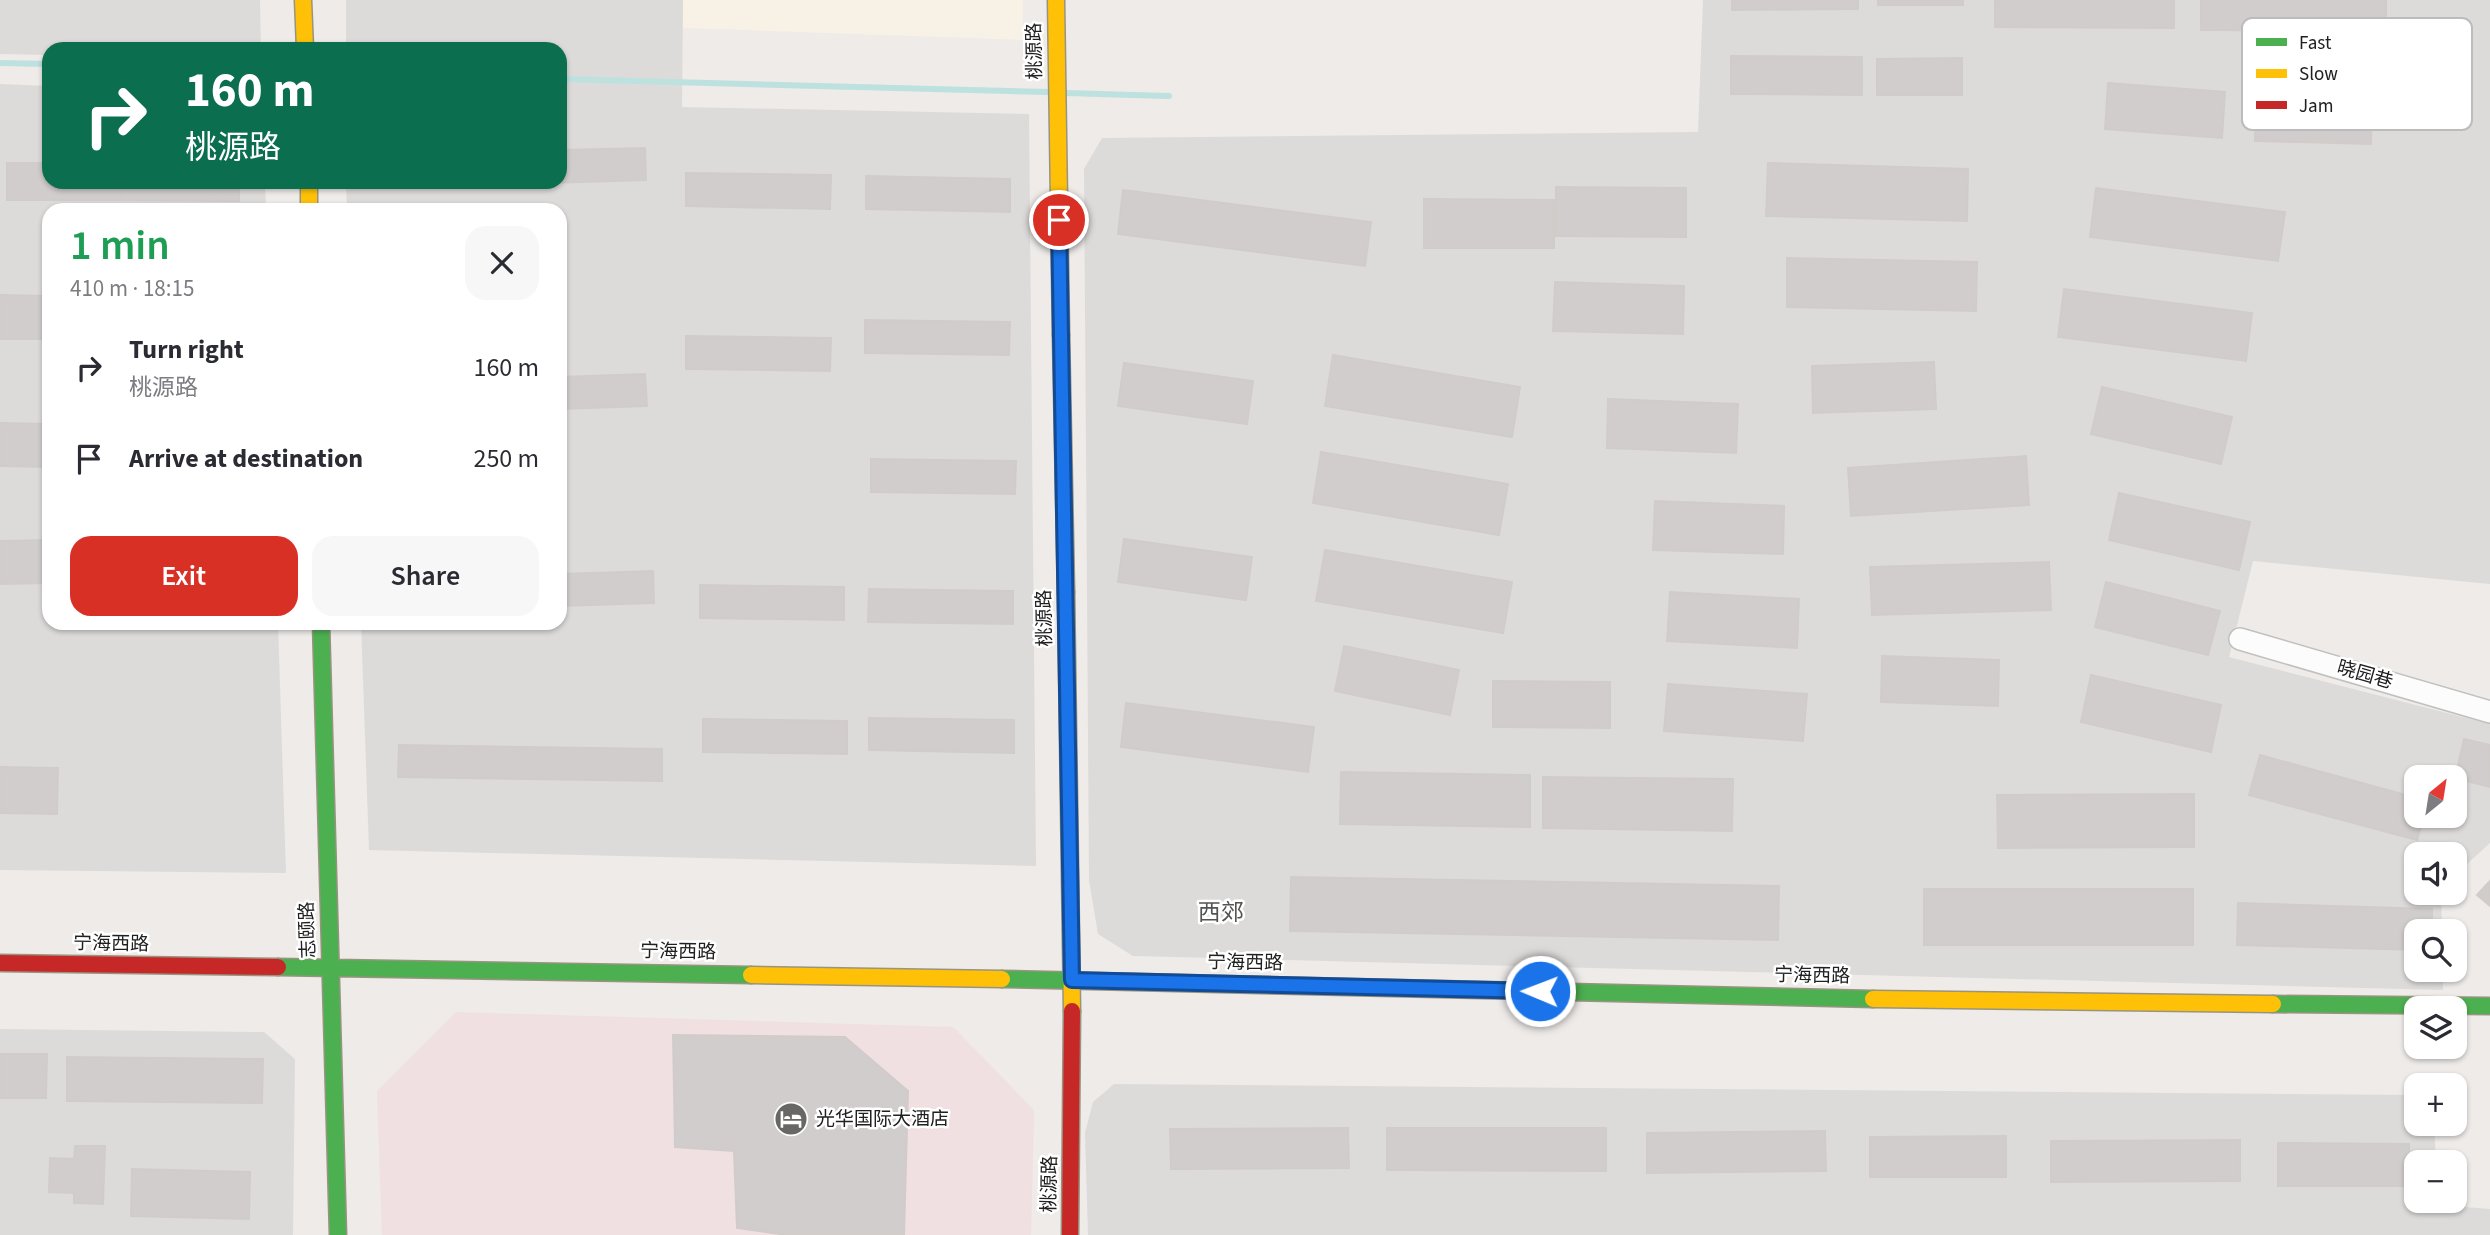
<!DOCTYPE html>
<html lang="en">
<head>
<meta charset="utf-8">
<style>
	body { margin:0; font-family:"Source Sans 3","Noto Sans SC",sans-serif; background:#f7f7f7; color:#2b2b33; height:100vh; display:flex; flex-direction:column; font-size:26px; white-space:nowrap }
	* { box-sizing:border-box; margin:0 }
	p { font-size:23px; color:#7c7c81 }
	.icon { flex:none; width:38px; height:38px; fill:none; stroke:currentColor; stroke-width:2; stroke-linecap:round; stroke-linejoin:round }
	.map { position:relative; flex:1; overflow:hidden }
	.drawer { position:absolute; left:42px; top:203px; width:525px; height:427px; display:flex; flex-direction:column; background:#fff; border-radius:21px; box-shadow:0 2px 5px #0004 }
	.drawer>* { flex:none }
	.guide { position:absolute; left:42px; top:42px; width:525px; height:147px; border-radius:21px; box-shadow:0 2px 5px #0004; background:#0b6e4f; color:#fff; overflow:hidden }
	.needle { width:46px; rotate:30deg }
	.controls { position:absolute; left:2404px; top:765px; display:grid; gap:14px }
	.controls a { display:grid; place-items:center; width:63px; height:63px; border-radius:14px; background:#fff; box-shadow:0 2px 5px #0004; font-size:35px }
	.pin { position:absolute; display:grid; place-items:center; width:60px; height:60px; color:#fff; margin:-30px; border:4px solid #fff; border-radius:50%; box-shadow:0 2px 7px #0007 }
	.me { position:absolute; width:77px; margin:-38px; rotate:271deg; stroke-linejoin:round; filter:drop-shadow(0 0 5px #0008) }
	.turn { display:flex; align-items:center; gap:24px; height:147px; padding:0 28px; font-size:32px }
	.turn .icon { width:91px; height:91px; stroke-width:2.5 }
	.turn b { display:block; font-size:49px; line-height:60px }
	.round { display:grid; place-items:center; flex:none; width:74px; height:74px; border-radius:21px; background:#f7f7f7 }
	.head { display:flex; align-items:center; justify-content:space-between; height:119px; padding:0 28px }
	h1 { font-size:42px; font-weight:600; line-height:52px; color:#1e9e55 }
	.button { display:flex; gap:14px; margin-top:auto; padding:14px 28px }
	.button a { flex:1; height:80px; border-radius:21px; background:#d93025; color:#fff; font-size:28px; font-weight:600; line-height:80px; text-align:center }
	.button a+a { background:#f7f7f7; color:#2b2b33 }
	ul { padding:0; list-style:none }
	li { display:flex; align-items:center; gap:21px; height:91px; padding:0 28px }
	li div { flex:1 }
	li b { display:block; font-size:26px }
	li em { font-style:normal }
	.map>svg:first-child { display:block }
	.residential { fill:#dddbda; fill-rule:evenodd }
	.commercial { fill:#f0e0e2 }
	.education { fill:#f7f2e5 }
	.lines { fill:none; stroke-linecap:round; stroke-linejoin:round }
	.stream { stroke:#bde1df; stroke-width:6 }
	.building { fill:#d1cdcc; stroke:#d1ccca; stroke-width:2 }
	.street-casing { stroke:#c1c0bf; stroke-width:24 }
	.fast-casing { stroke:#999480; stroke-width:19 }
	.slow-casing { stroke:#999480; stroke-width:19 }
	.jam-casing { stroke:#999480; stroke-width:19 }
	.street { stroke:#fcfcfc; stroke-width:21 }
	.fast { stroke:#4caf50; stroke-width:16 }
	.slow { stroke:#ffc107; stroke-width:16 }
	.jam { stroke:#c62828; stroke-width:16 }
	.route-casing { stroke:#114b97; stroke-width:18 }
	.route { stroke:#1a73e8; stroke-width:12 }
	.labels { text-anchor:middle; dominant-baseline:central; stroke-width:5; stroke-linejoin:round; paint-order:stroke }
	.street-label { font-size:19px; fill:#202020; stroke:#fff }
	.poi-label { font-size:19px; fill:#202020; stroke:#fff; text-anchor:start }
	.quarter-label { font-size:23px; fill:#535353; stroke:#fff }
	.key { fill:#fff; stroke:#bcbcbc; stroke-width:2 }
	.key-label { font-size:19px; fill:#202020 }
</style>
</head>
<body>
<div class="map">
<svg width="2490" height="1235" viewBox="0 0 2490 1235">
	<rect width="100%" height="100%" fill="#eeebe9"/>
	<path class="residential" d="M 0,0 L 260,0 L 261,49 L 49,49 L 49,55 L 0,54 Z
		M 346,0 L 683,0 L 682,107 L 1029,114 L 1036,866 L 369,850 L 361,623 L 560,623 L 560,210 L 347,210 L 346,182 L 560,182 L 560,49 L 346,49 Z
		M 1703,0 L 2490,0 L 2490,584 L 2253,561 L 2229,657 L 2490,724 L 2490,843 L 2455,875 L 2455,854 L 2417,854 L 2417,892 L 2441,893 L 2442,931 L 2417,931 L 2417,970 L 2443,970 L 2443,990 L 1133,956 L 1098,934 L 1089,880 L 1084,169 L 1102,138 L 1698,132 ZM 2417,777 L 2455,777 L 2455,816 L 2417,816 Z
		M 0,84 L 49,86 L 49,182 L 265,182 L 266,210 L 49,210 L 49,623 L 278,623 L 286,873 L 0,870 Z
		M 0,1029 L 264,1032 L 295,1059 L 293,1235 L 0,1235 Z
		M 1114,1084 L 2417,1095 L 2417,1124 L 2434,1124 L 2436,1162 L 2417,1162 L 2417,1200 L 2438,1201 L 2439,1205 L 2490,1209 L 2490,1235 L 1088,1235 L 1085,1133 L 1093,1102 Z"/>
	<path class="commercial" d="M 456,1012 L 953,1027 L 1034,1110 L 1031,1235 L 382,1235 L 377,1091 Z"/>
	<path class="education" d="M 683,0 L 1023,0 L 1023,40 L 683,28 Z"/>
	<g class="lines">
		<path class="stream" d="M 0,63 L 49,64
			M 560,79 L 1048,92
			M 1066,93 L 1169,96"/>
	</g>
	<path class="building" d="M 1732,0 L 1858,0 L 1858,9 L 1732,10 Z
		M 1878,0 L 1963,0 L 1963,5 L 1878,5 Z
		M 1995,0 L 2174,0 L 2174,28 L 1995,27 Z
		M 2201,0 L 2386,0 L 2386,31 L 2201,30 Z
		M 1731,56 L 1862,57 L 1862,95 L 1731,94 Z
		M 1962,58 L 1962,95 L 1877,95 L 1877,59 Z
		M 2108,83 L 2225,92 L 2222,138 L 2105,129 Z
		M 2256,95 L 2372,98 L 2371,144 L 2255,141 Z
		M 645,148 L 646,180 L 383,188 L 383,182 L 560,182 L 560,150 Z
		M 7,163 L 49,163 L 49,182 L 122,182 L 122,200 L 7,200 Z
		M 1768,163 L 1968,169 L 1967,221 L 1766,216 Z
		M 686,173 L 831,175 L 830,209 L 686,206 Z
		M 866,176 L 1010,179 L 1010,212 L 866,209 Z
		M 122,182 L 239,182 L 239,201 L 122,200 Z
		M 1556,187 L 1686,188 L 1686,237 L 1556,236 Z
		M 2096,188 L 2285,212 L 2278,261 L 2090,237 Z
		M 1123,190 L 1371,222 L 1365,266 L 1118,234 Z
		M 1424,199 L 1554,200 L 1554,248 L 1424,248 Z
		M 1787,258 L 1977,262 L 1976,311 L 1787,307 Z
		M 1555,282 L 1684,286 L 1683,334 L 1553,331 Z
		M 2064,289 L 2252,313 L 2246,361 L 2058,337 Z
		M 0,295 L 49,296 L 49,339 L 0,339 Z
		M 865,320 L 1010,322 L 1009,355 L 865,353 Z
		M 686,336 L 831,338 L 830,371 L 686,369 Z
		M 1333,355 L 1520,387 L 1512,437 L 1325,406 Z
		M 1934,362 L 1936,409 L 1813,413 L 1812,366 Z
		M 1124,363 L 1253,381 L 1247,424 L 1118,406 Z
		M 645,374 L 647,406 L 560,409 L 560,377 Z
		M 2102,387 L 2232,417 L 2221,464 L 2091,434 Z
		M 1608,399 L 1738,404 L 1736,453 L 1607,448 Z
		M 0,423 L 49,424 L 49,467 L 0,466 Z
		M 1321,452 L 1508,484 L 1499,535 L 1313,503 Z
		M 2026,456 L 2029,505 L 1851,516 L 1848,468 Z
		M 871,459 L 1016,461 L 1015,494 L 871,492 Z
		M 2119,493 L 2250,522 L 2239,570 L 2109,540 Z
		M 1655,501 L 1784,506 L 1783,554 L 1653,550 Z
		M 1124,539 L 1252,557 L 1246,600 L 1118,582 Z
		M 49,540 L 49,583 L 0,584 L 0,541 Z
		M 1325,550 L 1512,582 L 1503,633 L 1316,601 Z
		M 2049,562 L 2051,610 L 1872,615 L 1870,567 Z
		M 653,571 L 654,603 L 560,606 L 560,574 Z
		M 2106,582 L 2220,611 L 2208,655 L 2095,627 Z
		M 700,585 L 844,587 L 844,620 L 700,618 Z
		M 869,589 L 1013,591 L 1013,624 L 868,622 Z
		M 1670,592 L 1799,599 L 1797,648 L 1667,641 Z
		M 1344,646 L 1459,670 L 1450,715 L 1335,691 Z
		M 1882,656 L 1999,660 L 1998,706 L 1881,702 Z
		M 2091,675 L 2221,705 L 2211,752 L 2081,722 Z
		M 1493,681 L 1610,682 L 1610,728 L 1493,727 Z
		M 1668,684 L 1807,694 L 1803,741 L 1664,731 Z
		M 1126,703 L 1314,727 L 1308,772 L 1121,747 Z
		M 869,718 L 1014,720 L 1014,753 L 869,750 Z
		M 703,719 L 847,721 L 847,754 L 703,752 Z
		M 2464,739 L 2490,745 L 2490,787 L 2455,778 Z
		M 399,745 L 662,749 L 662,781 L 398,777 Z
		M 2260,755 L 2417,798 L 2417,816 L 2424,816 L 2417,840 L 2249,795 Z
		M 0,767 L 58,768 L 57,814 L 0,813 Z
		M 1341,772 L 1530,775 L 1530,827 L 1340,824 Z
		M 1543,777 L 1733,779 L 1732,831 L 1543,828 Z
		M 2194,794 L 2194,847 L 1998,848 L 1997,795 Z
		M 1291,877 L 1779,886 L 1778,940 L 1290,931 Z
		M 2490,881 L 2490,906 L 2477,895 Z
		M 1924,889 L 2193,889 L 2193,945 L 1924,945 Z
		M 2238,903 L 2432,909 L 2432,931 L 2417,931 L 2417,950 L 2237,945 Z
		M 673,1035 L 845,1037 L 908,1091 L 904,1235 L 787,1235 L 737,1228 L 734,1151 L 675,1147 Z
		M 0,1054 L 47,1054 L 46,1098 L 0,1098 Z
		M 67,1057 L 263,1059 L 262,1103 L 67,1101 Z
		M 1348,1128 L 1349,1168 L 1171,1169 L 1170,1129 Z
		M 1387,1128 L 1606,1128 L 1606,1171 L 1387,1170 Z
		M 1825,1131 L 1826,1171 L 1647,1173 L 1647,1133 Z
		M 2006,1136 L 2006,1177 L 1870,1177 L 1870,1137 Z
		M 2240,1140 L 2240,1181 L 2051,1182 L 2051,1141 Z
		M 2278,1143 L 2409,1144 L 2409,1186 L 2278,1186 Z
		M 75,1146 L 105,1146 L 103,1204 L 74,1203 L 74,1193 L 49,1192 L 50,1158 L 74,1159 Z
		M 132,1169 L 250,1172 L 249,1219 L 131,1216 Z"/>
	<g class="lines">
		<defs>
			<path id="street" d="M 2240,639 L 2490,712"/>
			<path id="fast" d="M 321,623 L 338,1235
				M 278,967 L 751,975
				M 1002,979 L 1873,999
				M 2273,1004 L 2490,1006"/>
			<path id="slow" d="M 303,0 L 305,49
				M 1056,0 L 1061,335
				M 309,182 L 309,210
				M 1066,592 L 1072,1011
				M 751,975 L 1002,979
				M 1873,999 L 2273,1004"/>
			<path id="jam" d="M 1061,335 L 1066,592
				M 0,963 L 278,967
				M 1070,1235 L 1072,1011"/>
		</defs>
		<use href="#street" class="street-casing"/>
		<use href="#fast" class="fast-casing"/>
		<use href="#slow" class="slow-casing"/>
		<use href="#jam" class="jam-casing"/>
		<use href="#street" class="street"/>
		<use href="#fast" class="fast"/>
		<use href="#slow" class="slow"/>
		<use href="#jam" class="jam"/>
	</g>
	<g class="lines">
		<defs>
			<path id="route" d="M 1059,220 L 1072,980 L 1540,991"/>
		</defs>
		<use href="#route" class="route-casing"/>
		<use href="#route" class="route"/>
	</g>
	<defs>
		<symbol id="hotel-disc" viewBox="-11 -11 22 22"><circle r="9.5" fill="#686766" stroke="#fff"/><path d="M-6-4.5h1.5V1H6V5H4.5V3h-9V5H-6ZM-4 0a1.8 1.8 0 1 1 3.6 0ZM.5 0V-2.5h3Q6-2.5 6 0Z" fill="#fff"/></symbol>
	</defs>
	<g fill-rule="evenodd">
		<use href="#hotel-disc" x="772" y="1100" width="38" height="38"/>
	</g>
	<g class="labels">
		<g class="street-label">
			<text transform="translate(1035 51) rotate(-91)">桃源路</text>
			<text transform="translate(1045 618) rotate(-91)">桃源路</text>
			<text transform="translate(2365 675) rotate(16)">晓园巷</text>
			<text transform="translate(308 930) rotate(-92)">志颐路</text>
			<text transform="translate(111 944) rotate(1)">宁海西路</text>
			<text transform="translate(678 952) rotate(1)">宁海西路</text>
			<text transform="translate(1245 963) rotate(1)">宁海西路</text>
			<text transform="translate(1812 976) rotate(1)">宁海西路</text>
			<text transform="translate(1050 1184) rotate(-89)">桃源路</text>
		</g>
		<g class="poi-label">
			<text x="816" y="1119">光华国际大酒店</text>
		</g>
		<g class="quarter-label">
			<text x="1221" y="912">西郊</text>
		</g>
	</g>
	<rect x="2242" y="18" width="230" height="112" rx="10" class="key"/>
	<rect x="2256" y="38" width="31" height="8" fill="#4caf50"/>
	<rect x="2256" y="69" width="31" height="9" fill="#ffc107"/>
	<rect x="2256" y="101" width="31" height="8" fill="#c62828"/>
	<g class="key-label">
		<text x="2299" y="49">Fast</text>
		<text x="2299" y="80">Slow</text>
		<text x="2299" y="112">Jam</text>
	</g>
</svg>
<div class="controls">
<a><svg class="needle" viewBox="-14 -14 28 28"><path d="M0-13l5 13h-10z" fill="#e53935"/><path d="M0 13l5-13h-10z" fill="#7c7c81"/></svg></a>
<a><svg class="icon" aria-label="sound" viewBox="0 0 24 24"><path d="M4 9h4l5-4v14l-5-4H4zM17 9q2 3 0 6"/></svg></a>
<a><svg class="icon" aria-label="search" viewBox="0 0 24 24"><circle cx="10" cy="10" r="6"/><path d="M15 15l6 6"/></svg></a>
<a><svg class="icon" aria-label="layers" viewBox="0 0 24 24"><path d="M12 4l9 5-9 5-9-5zM3 14l9 5 9-5"/></svg></a>
<a>+</a>
<a>−</a>
</div>
<div class="pin" style="left:1059px;top:220px;background:#d93025"><svg class="icon" aria-label="arrive" viewBox="0 0 24 24"><path d="M6 21V4h12l-3 4 3 4H6"/></svg></div>
<svg class="me" style="left:1540px;top:991px" viewBox="-20 -20 40 40"><circle r="17" fill="#1a73e8" stroke="#fff" stroke-width="3"/><path d="M0-11L8 9 0 5-8 9z" fill="#fff"/></svg>
<div class="guide">
<div class="turn"><svg class="icon" aria-label="right" viewBox="0 0 24 24"><path d="M7 20v-9h11M14 6l5 5-5 5"/></svg><div><b>160 m</b>桃源路</div></div>
</div>
<section class="drawer">
<div class="head"><div><h1>1 min</h1><p>410 m · 18:15</p></div><a class="round"><svg class="icon" aria-label="close" viewBox="0 0 24 24"><path d="M6 6l12 12M18 6L6 18"/></svg></a></div>
<ul>
<li><svg class="icon" aria-label="right" viewBox="0 0 24 24"><path d="M7 20v-9h11M14 6l5 5-5 5"/></svg><div><b>Turn right</b><p>桃源路</p></div><em>160 m</em></li>
<li><svg class="icon" aria-label="arrive" viewBox="0 0 24 24"><path d="M6 21V4h12l-3 4 3 4H6"/></svg><div><b>Arrive at destination</b></div><em>250 m</em></li>
</ul>
<div class="button"><a>Exit</a><a>Share</a></div>
</section>
</div>
</body>
</html>
